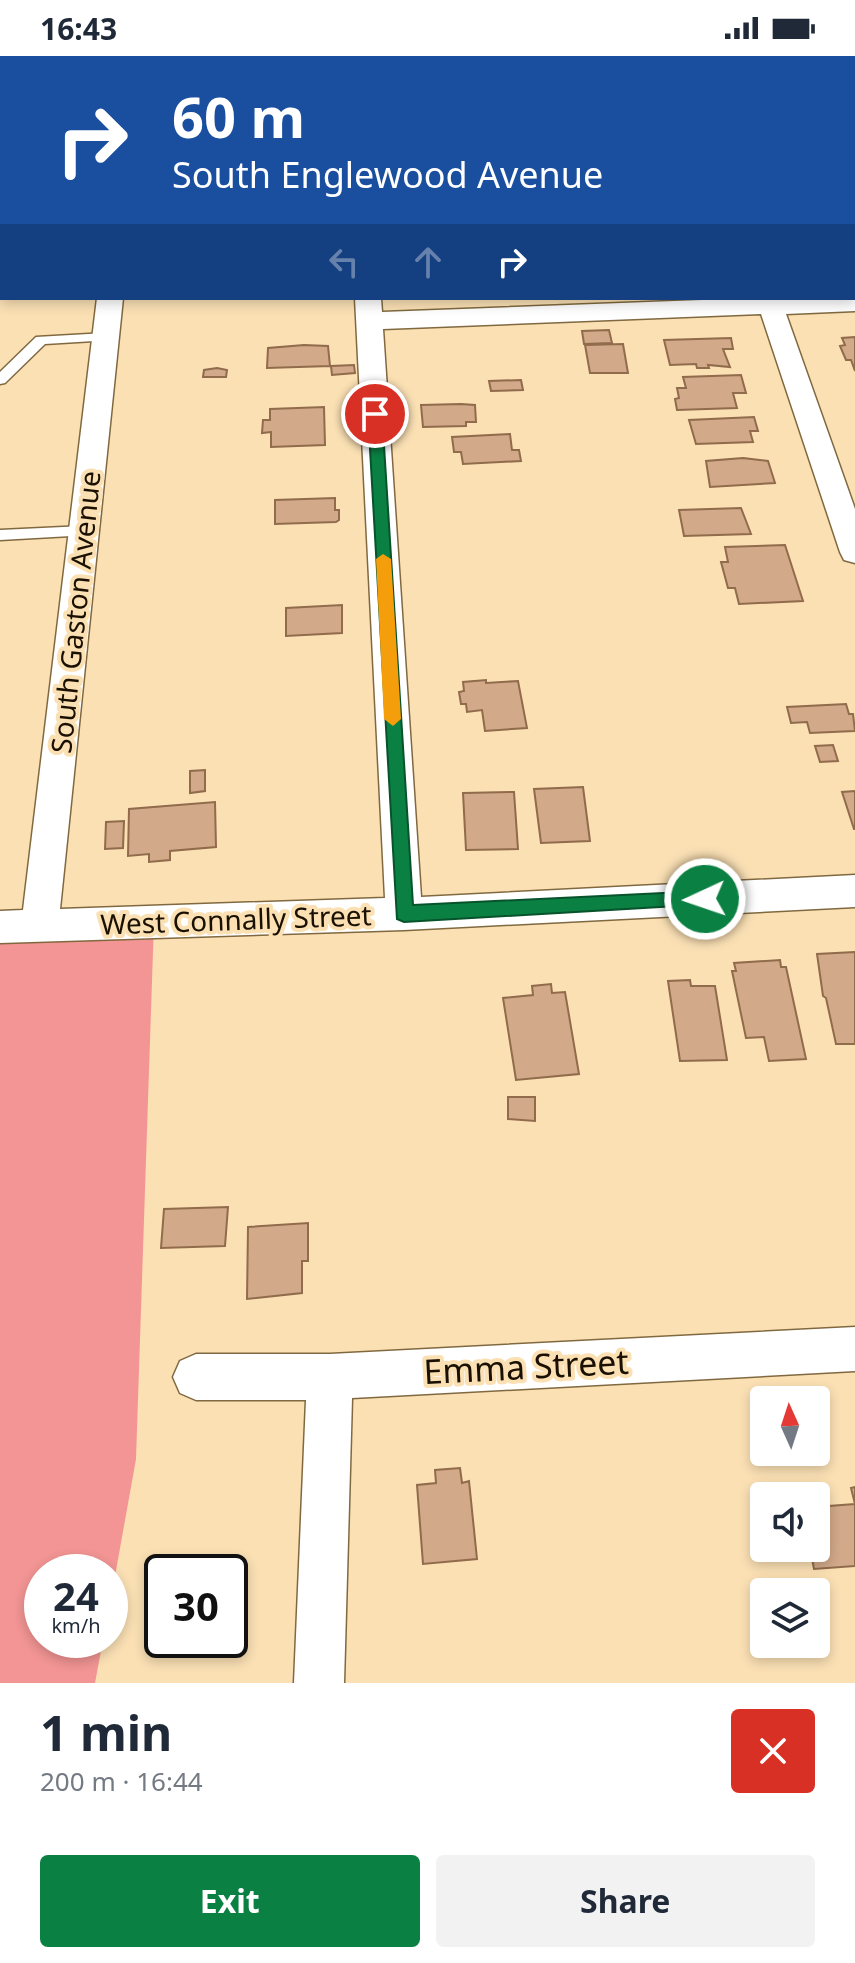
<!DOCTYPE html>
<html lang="en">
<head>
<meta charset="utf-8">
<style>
	body { margin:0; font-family:"Noto Sans",sans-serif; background:#f2f2f3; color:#1f2937; height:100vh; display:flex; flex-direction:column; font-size:30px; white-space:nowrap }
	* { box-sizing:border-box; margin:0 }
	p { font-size:26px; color:#747a83 }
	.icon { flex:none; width:44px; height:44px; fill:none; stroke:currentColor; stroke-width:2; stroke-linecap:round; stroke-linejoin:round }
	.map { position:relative; height:1627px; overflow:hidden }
	.drawer { display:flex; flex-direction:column; background:#fff; flex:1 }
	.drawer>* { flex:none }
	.top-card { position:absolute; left:0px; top:0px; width:856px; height:244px; box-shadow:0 4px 12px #0003; background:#1a4fa0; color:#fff; overflow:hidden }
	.needle { width:52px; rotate:357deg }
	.buttons { position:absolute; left:750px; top:1330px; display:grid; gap:16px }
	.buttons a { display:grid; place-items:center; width:80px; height:80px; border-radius:8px; background:#fff; box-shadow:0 4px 12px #0003; font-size:40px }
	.speed { position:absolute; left:24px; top:1498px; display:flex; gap:16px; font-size:40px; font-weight:700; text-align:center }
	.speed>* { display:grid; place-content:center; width:104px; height:104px; border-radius:50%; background:#fff; box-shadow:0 4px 12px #0003; line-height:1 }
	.speed small { font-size:20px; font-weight:400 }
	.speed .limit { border:4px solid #111; border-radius:12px; background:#fff; color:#111 }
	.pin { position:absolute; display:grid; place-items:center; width:68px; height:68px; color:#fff; margin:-34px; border:4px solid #fff; border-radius:50%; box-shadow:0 2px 8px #0007 }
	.me { position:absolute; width:88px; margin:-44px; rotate:267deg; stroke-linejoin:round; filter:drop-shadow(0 0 6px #0008) }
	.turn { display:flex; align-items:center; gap:28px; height:168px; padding:0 40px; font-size:36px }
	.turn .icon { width:104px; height:104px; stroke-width:2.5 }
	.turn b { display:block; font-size:56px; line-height:68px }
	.lanes { display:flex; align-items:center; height:76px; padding:0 40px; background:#0003; justify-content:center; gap:40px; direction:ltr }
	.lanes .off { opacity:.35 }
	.round { display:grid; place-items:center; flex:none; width:84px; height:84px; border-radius:8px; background:#f2f2f3 }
	.summary { display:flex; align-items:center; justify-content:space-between; height:136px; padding:0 40px }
	h1 { font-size:48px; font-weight:700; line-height:60px }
	.primary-button { display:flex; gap:16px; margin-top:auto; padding:16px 40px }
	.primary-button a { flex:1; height:92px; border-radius:8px; background:#0b8043; color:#fff; font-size:32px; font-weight:700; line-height:92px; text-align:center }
	.primary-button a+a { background:#f2f2f3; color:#1f2937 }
	.status { display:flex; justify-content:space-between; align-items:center; height:56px; padding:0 40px; background:#fff; direction:ltr }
	.status svg { height:22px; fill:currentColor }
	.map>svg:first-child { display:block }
	.green { fill:#f29594 }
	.building { fill:#d2a989; stroke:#906b4c; stroke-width:2 }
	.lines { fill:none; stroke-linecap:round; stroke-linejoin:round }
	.lane-casing { stroke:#806940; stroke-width:3 }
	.street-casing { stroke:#806940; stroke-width:3 }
	.secondary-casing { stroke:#806940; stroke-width:3 }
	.lane { fill:#fff; fill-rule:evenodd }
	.street { fill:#fff; fill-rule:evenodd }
	.secondary { fill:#fff; fill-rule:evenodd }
	.rail-casing { stroke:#8d7b5e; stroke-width:6 }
	.rail { stroke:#fbe0b4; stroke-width:4; stroke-dasharray:12; stroke-linecap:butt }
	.route { fill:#0b8043; stroke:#07532c; stroke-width:2 }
	.slow { fill:#f59e0b }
	.labels { text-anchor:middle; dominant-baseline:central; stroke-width:8; stroke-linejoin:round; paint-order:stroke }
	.street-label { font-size:28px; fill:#191002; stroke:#fbe0b4 }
	.near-street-label { font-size:34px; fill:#191002; stroke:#fbe0b4 }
</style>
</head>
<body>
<div class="status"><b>16:43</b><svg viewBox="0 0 49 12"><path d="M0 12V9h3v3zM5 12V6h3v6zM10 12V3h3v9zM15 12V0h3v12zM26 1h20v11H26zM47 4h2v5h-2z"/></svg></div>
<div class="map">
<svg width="855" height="1627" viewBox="0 0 855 1627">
	<rect width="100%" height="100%" fill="#fbe0b4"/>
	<path class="green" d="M 154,865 L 136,1403 L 110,1548 L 110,1516 L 42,1516 L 42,1584 L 103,1584 L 95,1627 L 0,1627 L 0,872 Z"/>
	<path class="building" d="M 527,0 L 614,0 L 615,2 L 528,2 Z
		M 609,274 L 612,287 L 584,288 L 582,275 Z
		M 855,281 L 855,315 L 851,304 L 846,304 L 840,290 L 845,289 L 842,282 Z
		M 731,282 L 733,293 L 723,293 L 730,311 L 708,309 L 709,312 L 697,312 L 696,308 L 670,309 L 664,284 Z
		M 623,288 L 628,317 L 590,317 L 585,289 Z
		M 304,289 L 328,290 L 330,310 L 267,312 L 268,292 Z
		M 354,309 L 355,317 L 332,319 L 331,310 Z
		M 217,312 L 227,314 L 226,321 L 203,321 L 204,314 Z
		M 741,319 L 746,337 L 733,337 L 737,352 L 677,354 L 675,343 L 679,342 L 677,332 L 686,332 L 683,321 Z
		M 521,324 L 523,334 L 491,335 L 489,325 Z
		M 461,348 L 475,349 L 476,366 L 466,366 L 466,370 L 423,371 L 421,349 Z
		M 324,351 L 325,389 L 271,391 L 271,376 L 262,377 L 263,364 L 270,364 L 270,353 Z
		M 754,361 L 758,375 L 750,375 L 753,386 L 696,388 L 689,364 Z
		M 510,378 L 512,394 L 519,394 L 521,405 L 463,408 L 461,396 L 454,396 L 452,381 Z
		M 743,402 L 768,405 L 775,427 L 710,431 L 706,405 Z
		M 335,442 L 335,454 L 339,454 L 339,464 L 336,466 L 275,468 L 275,444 Z
		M 741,452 L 751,478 L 684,480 L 679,454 Z
		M 785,489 L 803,545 L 739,548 L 735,532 L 728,532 L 721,506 L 728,506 L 725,491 Z
		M 342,549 L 342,577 L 286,580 L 286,552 Z
		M 486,624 L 486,627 L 518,625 L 527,672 L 485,675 L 482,654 L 467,656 L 466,648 L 461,648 L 459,636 L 464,635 L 463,626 Z
		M 846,648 L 849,658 L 853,658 L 855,675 L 810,677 L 807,666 L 791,667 L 787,651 Z
		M 833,689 L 838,705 L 820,706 L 815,690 Z
		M 205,714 L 205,735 L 190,737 L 190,715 Z
		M 583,731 L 590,785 L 541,787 L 534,733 Z
		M 855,735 L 855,773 L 854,773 L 842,736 Z
		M 514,736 L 518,793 L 466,794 L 463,737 Z
		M 215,746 L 216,791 L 170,795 L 170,804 L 149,806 L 149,798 L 128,800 L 129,753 Z
		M 124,765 L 123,792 L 105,793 L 106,766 Z
		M 855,896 L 855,988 L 836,988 L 826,942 L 823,940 L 817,898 Z
		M 780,904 L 781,911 L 786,911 L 806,1003 L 769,1005 L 764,981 L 746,982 L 732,915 L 736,915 L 734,907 Z
		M 690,924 L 691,930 L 715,930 L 727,1004 L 680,1005 L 668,925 Z
		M 551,928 L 552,937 L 565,936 L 579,1018 L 516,1024 L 503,942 L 533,939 L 532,930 Z
		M 508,1041 L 535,1041 L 535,1065 L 508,1063 Z
		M 228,1151 L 225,1190 L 161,1192 L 164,1153 Z
		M 308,1167 L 308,1205 L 302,1205 L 302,1237 L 247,1243 L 248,1171 Z
		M 460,1412 L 462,1427 L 469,1425 L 477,1503 L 423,1508 L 417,1429 L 436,1427 L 435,1414 Z
		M 855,1431 L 855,1510 L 814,1513 L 810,1492 L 816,1492 L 816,1451 L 855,1448 L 851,1432 Z"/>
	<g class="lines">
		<defs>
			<path id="lane" d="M 0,135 L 2,136 L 2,144 L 0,143 Z
				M 0,183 L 2,184 L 2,192 L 0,191 Z
				M 106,277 L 113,281 L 111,284 L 45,288 L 5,327 L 0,328 L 0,316 L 36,281 Z
				M 84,470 L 89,471 L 89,479 L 0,484 L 0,474 Z"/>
			<path id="street" d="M 339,0 L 361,0 L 361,2 L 339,2 Z
				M 675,0 L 697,0 L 698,2 L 676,2 Z
				M 855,239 L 855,255 L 786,258 L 855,453 L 855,507 L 844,504 L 840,496 L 761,258 L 383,273 L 421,841 L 855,819 L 855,851 L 404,874 L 0,887 L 0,855 L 23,854 L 97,242 L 123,242 L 60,853 L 385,842 L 355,242 L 381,242 L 382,256 L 755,242 L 854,242 Z
				M 855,1271 L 855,1315 L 352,1342 L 344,1627 L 294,1627 L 306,1344 L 196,1344 L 180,1337 L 173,1321 L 180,1305 L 196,1298 L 330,1298 Z"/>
			<path id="secondary" d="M 139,0 L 171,0 L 138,2 Z
				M 0,39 L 2,39 L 0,56 Z"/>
		</defs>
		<use href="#lane" class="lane-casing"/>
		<use href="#street" class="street-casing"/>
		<use href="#secondary" class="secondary-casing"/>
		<use href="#lane" class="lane"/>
		<use href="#street" class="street"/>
		<use href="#secondary" class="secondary"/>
		<defs>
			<path id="rail" d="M 38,2 L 46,0"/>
		</defs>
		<use href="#rail" class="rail-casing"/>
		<use href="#rail" class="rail"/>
	</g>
	<path class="route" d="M 375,354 L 382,358 L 413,849 L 705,835 L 711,837 L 714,843 L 711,848 L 404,866 L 397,863 L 368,358 Z"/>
	<path class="slow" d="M 383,498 L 391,503 L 401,663 L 393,670 L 384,663 L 376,503 Z"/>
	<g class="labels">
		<g class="street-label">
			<text transform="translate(75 556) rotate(-84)">South Gaston Avenue</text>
			<text transform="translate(236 863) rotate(-2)">West Connally Street</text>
		</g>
		<g class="near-street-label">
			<text transform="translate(526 1310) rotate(-3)">Emma Street</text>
		</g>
	</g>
</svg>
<div class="buttons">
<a><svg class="needle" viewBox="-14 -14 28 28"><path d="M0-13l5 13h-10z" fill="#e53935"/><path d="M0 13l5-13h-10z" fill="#747a83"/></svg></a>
<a><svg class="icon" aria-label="sound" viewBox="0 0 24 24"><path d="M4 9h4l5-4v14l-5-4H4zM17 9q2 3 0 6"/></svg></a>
<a><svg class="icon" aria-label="layers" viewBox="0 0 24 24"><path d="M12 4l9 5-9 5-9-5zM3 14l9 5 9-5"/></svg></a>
</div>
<div class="speed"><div>24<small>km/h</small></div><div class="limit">30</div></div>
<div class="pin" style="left:375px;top:358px;background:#d93025"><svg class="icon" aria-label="arrive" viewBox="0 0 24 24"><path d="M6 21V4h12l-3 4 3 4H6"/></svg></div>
<svg class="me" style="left:705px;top:843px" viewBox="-20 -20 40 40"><circle r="17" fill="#0b8043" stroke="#fff" stroke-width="3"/><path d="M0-11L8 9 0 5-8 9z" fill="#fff"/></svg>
<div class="top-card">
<div class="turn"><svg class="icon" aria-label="right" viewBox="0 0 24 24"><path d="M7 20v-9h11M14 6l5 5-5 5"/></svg><div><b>60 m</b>South Englewood Avenue</div></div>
<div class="lanes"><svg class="icon off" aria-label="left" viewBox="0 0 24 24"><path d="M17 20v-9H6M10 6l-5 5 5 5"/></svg><svg class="icon off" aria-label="ahead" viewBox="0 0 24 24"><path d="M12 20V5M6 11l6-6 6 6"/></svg><svg class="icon" aria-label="right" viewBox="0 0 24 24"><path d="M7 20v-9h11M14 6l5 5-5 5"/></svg></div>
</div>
</div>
<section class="drawer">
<div class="summary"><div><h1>1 min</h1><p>200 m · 16:44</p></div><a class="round" style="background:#d93025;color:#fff"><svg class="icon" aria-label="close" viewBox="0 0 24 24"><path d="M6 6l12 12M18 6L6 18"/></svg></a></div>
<div class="primary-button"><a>Exit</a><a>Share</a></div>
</section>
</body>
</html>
